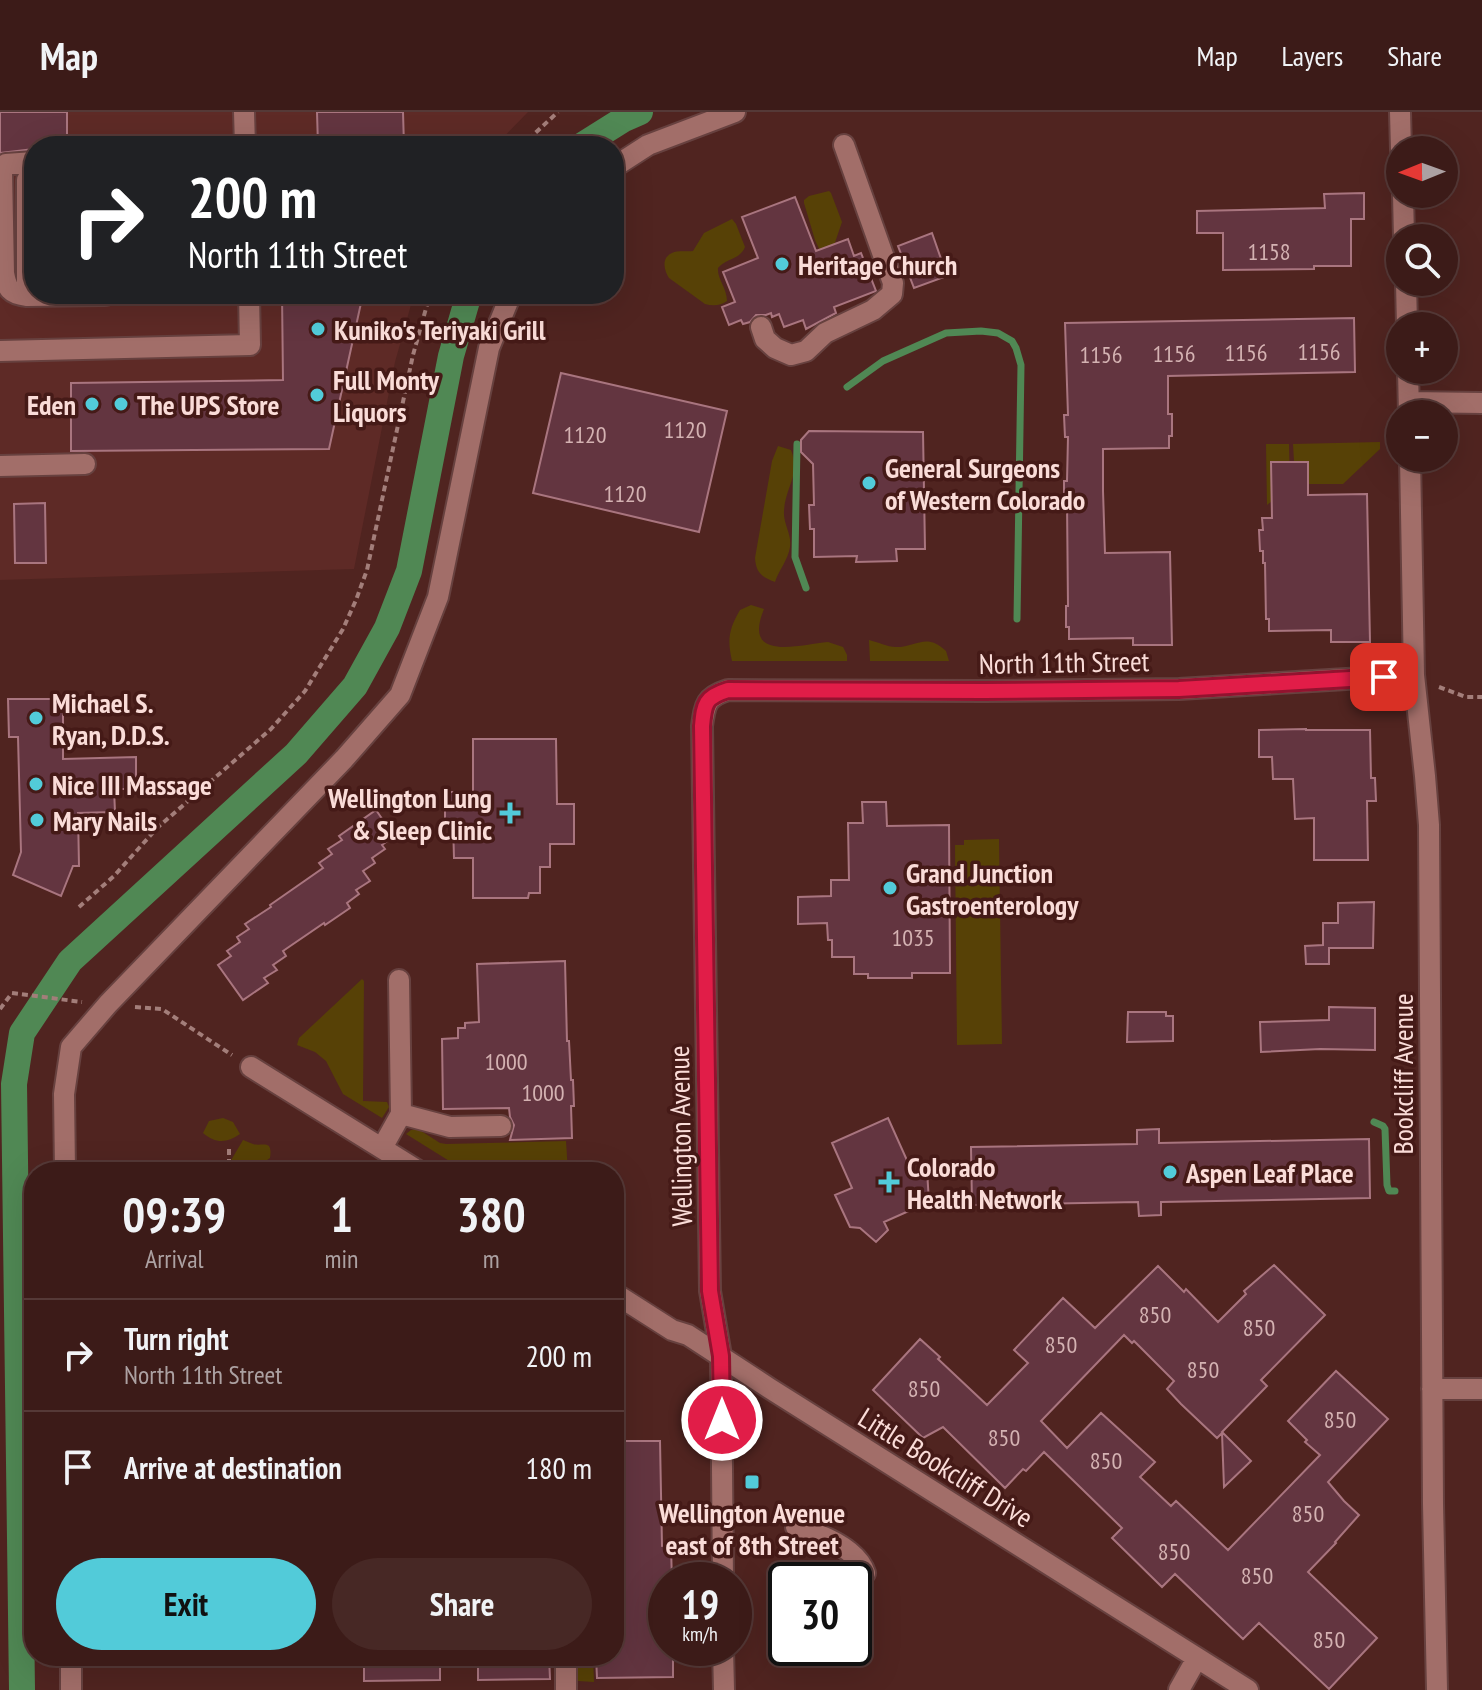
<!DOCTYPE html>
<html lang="en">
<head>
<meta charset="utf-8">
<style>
	body { margin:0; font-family:"PT Sans Narrow",sans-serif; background:#472825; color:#f1f3f6; height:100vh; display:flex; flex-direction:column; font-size:30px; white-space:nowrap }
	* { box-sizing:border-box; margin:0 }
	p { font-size:26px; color:#aca1a2 }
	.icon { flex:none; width:44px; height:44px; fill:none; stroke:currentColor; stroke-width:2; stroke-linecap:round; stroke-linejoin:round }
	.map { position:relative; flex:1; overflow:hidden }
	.drawer { position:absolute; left:24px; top:1050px; width:600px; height:504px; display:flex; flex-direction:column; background:#3c1b18; border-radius:32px; box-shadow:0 8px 32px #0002,0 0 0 2px #553937 }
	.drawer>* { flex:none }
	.banner { position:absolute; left:24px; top:24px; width:600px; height:168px; border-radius:32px; box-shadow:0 8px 32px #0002,0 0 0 2px #553937; background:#202124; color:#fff; overflow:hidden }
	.needle { width:52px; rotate:269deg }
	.tools { position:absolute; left:1386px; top:24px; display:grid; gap:16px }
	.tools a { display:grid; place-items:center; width:72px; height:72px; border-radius:50%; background:#3c1b18; box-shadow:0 8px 32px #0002,0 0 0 2px #553937; font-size:40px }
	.speed { position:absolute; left:648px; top:1450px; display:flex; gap:16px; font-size:40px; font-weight:700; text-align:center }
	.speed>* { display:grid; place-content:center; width:104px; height:104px; border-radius:50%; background:#3c1b18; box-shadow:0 8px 32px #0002,0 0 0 2px #553937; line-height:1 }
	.speed small { font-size:20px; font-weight:400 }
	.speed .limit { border:4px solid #111; border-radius:12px; background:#fff; color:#111 }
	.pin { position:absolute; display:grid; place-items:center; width:68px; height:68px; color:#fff; margin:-34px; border-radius:16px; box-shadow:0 4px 12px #0006 }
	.me { position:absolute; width:88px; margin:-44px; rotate:0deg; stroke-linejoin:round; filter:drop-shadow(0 0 6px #0008) }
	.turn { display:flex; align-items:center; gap:28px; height:168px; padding:0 32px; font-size:36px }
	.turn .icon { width:104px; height:104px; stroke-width:2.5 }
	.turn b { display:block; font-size:56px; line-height:68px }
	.eta { display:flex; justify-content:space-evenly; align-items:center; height:136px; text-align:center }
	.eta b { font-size:48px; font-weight:700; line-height:56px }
	.action { display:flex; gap:16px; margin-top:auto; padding:16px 32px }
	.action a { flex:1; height:92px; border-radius:48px; background:#52cbd9; color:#111; font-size:32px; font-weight:700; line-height:92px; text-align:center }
	.action a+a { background:#472825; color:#f1f3f6 }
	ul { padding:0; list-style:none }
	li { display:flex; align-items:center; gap:24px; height:112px; padding:0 32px; border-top:2px solid #553937 }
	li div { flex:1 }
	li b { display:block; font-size:30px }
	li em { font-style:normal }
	header { display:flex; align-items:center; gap:48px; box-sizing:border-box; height:112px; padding:0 40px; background:#3c1b18; border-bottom:2px solid #553937 }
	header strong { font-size:38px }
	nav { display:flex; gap:44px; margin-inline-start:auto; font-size:28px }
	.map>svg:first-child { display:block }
	.built { fill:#5e2a26 }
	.green { fill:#574106 }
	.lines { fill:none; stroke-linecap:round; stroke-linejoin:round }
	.stream { stroke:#508854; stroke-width:7 }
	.canal { stroke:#508854; stroke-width:26 }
	.building { fill:#633540; stroke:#a9757f; stroke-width:2 }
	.minor-casing { stroke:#67413f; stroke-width:24 }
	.path { stroke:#a37e7a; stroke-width:4; stroke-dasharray:6 4; stroke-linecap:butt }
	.minor { stroke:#a26e69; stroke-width:20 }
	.route-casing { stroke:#92132f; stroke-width:20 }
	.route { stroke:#e11d48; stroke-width:14 }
	.poi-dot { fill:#52cbd9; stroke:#451a17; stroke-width:3 }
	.labels { text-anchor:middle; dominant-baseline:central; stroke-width:7; stroke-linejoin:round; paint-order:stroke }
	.number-label { font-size:24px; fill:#d4b2b2 }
	.poi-label { font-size:28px; font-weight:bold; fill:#fadcd8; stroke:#451a17; text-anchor:start }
	.street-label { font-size:28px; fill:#fadcd8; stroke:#451a17 }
</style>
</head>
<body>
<header>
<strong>Map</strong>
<nav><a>Map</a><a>Layers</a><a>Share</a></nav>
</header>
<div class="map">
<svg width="1482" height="1578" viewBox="0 0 1482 1578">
	<rect width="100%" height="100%" fill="#502420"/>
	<path class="built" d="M 0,0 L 528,0 L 495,34 L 34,34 L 34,182 L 414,182 L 395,250 L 354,457 L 0,468 Z"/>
	<path class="green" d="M 829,79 L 831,81 L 842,110 L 827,154 L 815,128 L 804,91 L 804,88 L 809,84 Z
		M 732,107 L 736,112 L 745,135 C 740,148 726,146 718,156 C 717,167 727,176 727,189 C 720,194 713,194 705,192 L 669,166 C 664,158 661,146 672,141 C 678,138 687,140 693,139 L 704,121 Z
		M 1380,330 L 1380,337 L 1343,372 L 1308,372 L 1308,349 L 1294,349 L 1293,332 Z
		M 1266,332 L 1289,332 L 1290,375 L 1267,393 Z
		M 778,334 L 791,338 C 801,363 785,375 784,399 C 783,412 792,422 790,435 C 788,448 779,458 775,470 C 762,465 756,461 755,446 L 772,349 Z
		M 751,493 L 764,497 C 742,550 798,533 828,530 L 843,535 L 847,543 L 847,549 L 732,549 C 727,527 729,517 740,498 Z
		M 869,528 C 878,530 887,535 896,535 C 917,535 926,520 946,539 L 949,549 L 870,549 Z
		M 999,727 L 1002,932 L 957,933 L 955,733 L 964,733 L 964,728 Z
		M 362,867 L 364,869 L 363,989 L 387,990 L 389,995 L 382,1006 L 343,982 L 326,949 L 315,940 L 297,933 L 299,926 Z
		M 223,1006 L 233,1010 L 240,1022 C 227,1031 216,1032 203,1021 L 209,1009 Z
		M 418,1017 L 440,1031 L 446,1032 L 566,1029 L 568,1060 L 467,1060 L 406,1022 L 411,1018 Z
		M 243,1028 C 247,1029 249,1031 253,1032 C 262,1035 273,1026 270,1046 L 261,1052 L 238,1054 L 236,1050 L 230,1050 Z
		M 578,1544 L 593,1544 L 594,1570 L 578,1569 Z"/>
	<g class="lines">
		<path class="stream" d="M 847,275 L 883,249 L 946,221 L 981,219 L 998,221 L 1012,229 L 1016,236 L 1021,253 L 1017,507
			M 797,332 L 795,445 L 806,476
			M 1023,554 L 1023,558
			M 1374,1010 L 1383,1014 L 1385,1017 L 1387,1073 L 1389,1079 L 1395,1079"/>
		<path class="canal" d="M 581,34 L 624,7 L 640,0
			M 22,1578 L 14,972 L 22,921 L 70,849 L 296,642 L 355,574 L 387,516 L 409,459 L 451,244 L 469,182"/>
	</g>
	<path class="building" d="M 0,0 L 67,0 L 67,27 L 59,27 L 59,34 L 34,34 L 34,37 L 0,41 Z
		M 317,0 L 403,0 L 404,34 L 318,34 Z
		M 1364,81 L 1364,107 L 1351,107 L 1351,154 L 1314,154 L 1314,157 L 1223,158 L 1223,121 L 1197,121 L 1197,99 L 1325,96 L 1324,82 Z
		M 795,85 L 816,139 L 848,127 L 854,144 L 861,141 L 876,179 L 834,195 L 836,201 L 806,217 L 803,208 L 784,215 L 779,202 L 772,205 L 771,201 L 766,203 L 756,203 L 750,210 L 743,212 L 741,208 L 729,213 L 722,195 L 735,190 L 723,160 L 758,146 L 742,105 Z
		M 932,121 L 947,164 L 914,176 L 898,134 Z
		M 282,182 L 363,182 L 329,337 L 71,339 L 71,271 L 283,268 Z
		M 1354,206 L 1355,260 L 1168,264 L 1168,302 L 1172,302 L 1172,324 L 1169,324 L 1169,336 L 1103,337 L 1103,379 L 1105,441 L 1170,440 L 1172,533 L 1133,533 L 1133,526 L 1069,527 L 1069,515 L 1066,515 L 1066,494 L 1068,494 L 1067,390 L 1064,391 L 1064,369 L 1067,369 L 1068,325 L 1065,325 L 1064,303 L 1068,303 L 1065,211 Z
		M 561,261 L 727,299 L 699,420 L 533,381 Z
		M 809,319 L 923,320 L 925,437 L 896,437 L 897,449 L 856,450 L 857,444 L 814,445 L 814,417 L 810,417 L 809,393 L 814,393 L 813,352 L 801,340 L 801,328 Z
		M 1271,350 L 1308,350 L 1308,383 L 1367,382 L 1370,530 L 1331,530 L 1331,518 L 1269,519 L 1269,507 L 1266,507 L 1265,451 L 1263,451 L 1263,439 L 1260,439 L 1259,418 L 1263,418 L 1262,406 L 1272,406 Z
		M 45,391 L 46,451 L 15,451 L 14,392 Z
		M 8,587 L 63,587 L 63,647 L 136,645 L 136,677 L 114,677 L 115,700 L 78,701 L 79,754 L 73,754 L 61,784 L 13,763 L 21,740 L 18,625 L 9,625 Z
		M 1306,617 L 1306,618 L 1370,618 L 1371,666 L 1375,666 L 1376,689 L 1367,689 L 1368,748 L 1314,748 L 1314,706 L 1295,707 L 1293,667 L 1273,667 L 1272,645 L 1259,645 L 1259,618 Z
		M 473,627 L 556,627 L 557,692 L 574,692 L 574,732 L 550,732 L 550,755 L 540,755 L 540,781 L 529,781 L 528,786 L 473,786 L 473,746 L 454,746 L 453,710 L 445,710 L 445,680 L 473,680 Z
		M 862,690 L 886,690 L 887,714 L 949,713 L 950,861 L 912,861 L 912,866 L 868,866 L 868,862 L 854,862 L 854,845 L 832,845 L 832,828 L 828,828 L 827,811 L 798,812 L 798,785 L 831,784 L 831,768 L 849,768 L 848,711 L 863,711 Z
		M 376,698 L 394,724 L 382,733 L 385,737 L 372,746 L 375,751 L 363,759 L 370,769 L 356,778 L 359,782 L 347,791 L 350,796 L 325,813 L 324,811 L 283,839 L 286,844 L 273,853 L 277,858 L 264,866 L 268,871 L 243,888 L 218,853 L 231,844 L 227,839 L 240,830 L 237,825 L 249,817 L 245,812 L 271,795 L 270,793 L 323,756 L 319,751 L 332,742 L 328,737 L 342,728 L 339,724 Z
		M 1374,790 L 1373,836 L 1329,836 L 1329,852 L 1306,852 L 1305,834 L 1323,833 L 1323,811 L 1338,811 L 1338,791 Z
		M 565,849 L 567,929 L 569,929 L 571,968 L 573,968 L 574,994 L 571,994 L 572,1026 L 510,1028 L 514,1013 L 510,1005 L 509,996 L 443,997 L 442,927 L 458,926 L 458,916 L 465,916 L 465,911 L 479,910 L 477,852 Z
		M 1329,895 L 1375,896 L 1375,938 L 1320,937 L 1261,940 L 1260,910 L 1329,908 Z
		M 1128,900 L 1166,900 L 1166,904 L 1173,904 L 1173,929 L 1127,930 Z
		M 888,1006 L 914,1064 L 927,1058 L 929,1090 L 884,1110 L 888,1118 L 876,1130 L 860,1116 L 850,1115 L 835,1083 L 852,1076 L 832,1031 Z
		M 1159,1017 L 1159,1031 L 1369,1027 L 1370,1086 L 1161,1090 L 1161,1103 L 1139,1104 L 1138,1090 L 972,1093 L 971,1035 L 1137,1032 L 1137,1018 Z
		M 1274,1153 L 1325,1203 L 1261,1268 L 1267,1274 L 1222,1320 L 1251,1349 L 1224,1375 L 1222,1321 L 1217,1326 L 1181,1292 L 1167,1277 L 1174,1269 L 1134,1229 L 1132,1231 L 1124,1223 L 1041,1309 L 1067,1336 L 1101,1301 L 1155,1350 L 1140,1365 L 1171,1394 L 1176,1389 L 1228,1438 L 1320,1343 L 1305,1330 L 1307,1328 L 1288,1309 L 1336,1259 L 1388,1307 L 1328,1370 L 1344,1389 L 1359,1403 L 1335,1430 L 1336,1431 L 1308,1460 L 1377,1526 L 1329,1577 L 1259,1511 L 1243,1527 L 1175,1462 L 1162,1475 L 1112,1426 L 1122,1416 L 1044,1340 L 1026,1359 L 1023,1357 L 1005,1376 L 943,1315 L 923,1326 L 873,1278 L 920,1227 L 940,1245 L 938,1247 L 987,1293 L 1028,1251 L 1014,1238 L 1063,1186 L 1095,1216 L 1158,1154 L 1184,1180 L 1186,1177 L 1218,1210 L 1246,1182 L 1244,1179 Z
		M 614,1329 L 660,1329 L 662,1434 L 671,1436 L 672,1468 L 666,1468 L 666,1536 L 673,1536 L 673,1565 L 597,1566 L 596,1544 L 614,1544 Z
		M 364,1544 L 440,1544 L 440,1568 L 364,1569 Z
		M 478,1544 L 549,1544 L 550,1567 L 478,1568 Z"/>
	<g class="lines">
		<defs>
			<path id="minor" d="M 244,0 L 245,34
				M 1400,0 L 1401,38
				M 34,50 L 6,52 L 2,59 L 4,161 C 7,177 10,182 27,184 L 105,183
				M 614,55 L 648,33 L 735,0
				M 1403,82 L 1404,126
				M 1406,170 L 1407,214
				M 27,184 L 27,68 L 34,66
				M 761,215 L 765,227 L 775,236 L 791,243 L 806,239 L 825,221 L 873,198 L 892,182 L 893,171 L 844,33
				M 0,239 L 250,233 L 249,182
				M 1408,258 L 1409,302
				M 1409,290 L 1482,291
				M 1410,346 L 1414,563 L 1425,664 L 1429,713 L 1433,1392 L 1437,1578
				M 0,354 L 85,352
				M 251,955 L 420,1060
				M 401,1002 L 450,1015 L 501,1014
				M 382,1036 L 401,1002 L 399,868
				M 65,1060 L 64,982 L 71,935 L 108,892 L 344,647 L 400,583 L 438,485 L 489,236 L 511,182
				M 614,1181 L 672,1218 L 688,1223 L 769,1276 L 1248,1578
				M 1432,1277 L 1482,1277
				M 796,1415 C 820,1422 857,1436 865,1461
				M 723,1468 L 721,1244 L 710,1179 L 702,614 C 705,592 706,585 728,578 L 984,579 L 1179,577 L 1414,563
				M 723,1536 L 724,1578
				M 71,1544 L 71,1578
				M 566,1544 L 566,1578
				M 1179,1578 L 1197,1546"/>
		</defs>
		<use href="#minor" class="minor-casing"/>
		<path class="path" d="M 521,34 L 558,0
			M 1439,575 L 1466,585 L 1482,585
			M 79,795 L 114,764 L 157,716 L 271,617 L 305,579 L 343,517 L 356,488 L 367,458 L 413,243 L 430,182
			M 135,895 L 162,897 L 232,943
			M 0,897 L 12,881 L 82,890
			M 229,1037 L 229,1056 L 276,1055 L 282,1060"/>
		<use href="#minor" class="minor"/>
	</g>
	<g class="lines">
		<defs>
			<path id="route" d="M 722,1308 L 721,1244 L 710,1179 L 702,614 C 704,592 705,585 728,578 L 984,579 L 1179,577 L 1384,565"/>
		</defs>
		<use href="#route" class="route-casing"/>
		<use href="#route" class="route"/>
	</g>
	<g class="poi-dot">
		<circle cx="782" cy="152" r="8"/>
		<circle cx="318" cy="217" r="8"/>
		<circle cx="317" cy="283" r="8"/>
		<circle cx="92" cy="292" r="8"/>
		<circle cx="121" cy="292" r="8"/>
		<circle cx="869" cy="371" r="8"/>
		<circle cx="36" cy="606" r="8"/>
		<circle cx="36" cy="672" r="8"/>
		<path d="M506 689h8v8h8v8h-8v8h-8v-8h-8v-8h8z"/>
		<circle cx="37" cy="708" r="8"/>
		<circle cx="890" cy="776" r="8"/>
		<circle cx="1170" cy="1060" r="8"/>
		<path d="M885 1058h8v8h8v8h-8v8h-8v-8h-8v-8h8z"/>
		<rect x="744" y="1362" width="16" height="16" rx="4"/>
	</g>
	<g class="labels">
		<g class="number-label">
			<text x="1269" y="139">1158</text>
			<text x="1319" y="239">1156</text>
			<text x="1246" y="240">1156</text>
			<text x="1174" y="241">1156</text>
			<text x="1101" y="242">1156</text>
			<text x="685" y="317">1120</text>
			<text x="585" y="322">1120</text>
			<text x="625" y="381">1120</text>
			<text x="913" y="825">1035</text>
			<text x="506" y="949">1000</text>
			<text x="543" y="980">1000</text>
			<text x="1155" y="1202">850</text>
			<text x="1259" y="1215">850</text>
			<text x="1061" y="1232">850</text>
			<text x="1203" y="1257">850</text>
			<text x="924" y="1276">850</text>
			<text x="1340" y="1307">850</text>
			<text x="1004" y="1325">850</text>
			<text x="1106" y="1348">850</text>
			<text x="1308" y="1401">850</text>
			<text x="1174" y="1439">850</text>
			<text x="1257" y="1463">850</text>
			<text x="1329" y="1527">850</text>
		</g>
		<g class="poi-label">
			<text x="798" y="152">Heritage Church</text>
			<text x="334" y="217">Kuniko's Teriyaki Grill</text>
			<text x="333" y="267">Full Monty<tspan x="333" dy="32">Liquors</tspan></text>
			<text x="76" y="292" text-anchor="end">Eden</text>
			<text x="137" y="292">The UPS Store</text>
			<text x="885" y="355">General Surgeons<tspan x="885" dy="32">of Western Colorado</tspan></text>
			<text x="52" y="590">Michael S.<tspan x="52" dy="32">Ryan, D.D.S.</tspan></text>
			<text x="52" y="672">Nice III Massage</text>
			<text x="492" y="685" text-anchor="end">Wellington Lung<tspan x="492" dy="32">&amp; Sleep Clinic</tspan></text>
			<text x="53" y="708">Mary Nails</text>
			<text x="906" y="760">Grand Junction<tspan x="906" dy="32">Gastroenterology</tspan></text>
			<text x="907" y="1054">Colorado<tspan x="907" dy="32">Health Network</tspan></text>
			<text x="1186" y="1060">Aspen Leaf Place</text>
			<text x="752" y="1400" text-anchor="middle">Wellington Avenue<tspan x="752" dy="32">east of 8th Street</tspan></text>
		</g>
		<g class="street-label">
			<text transform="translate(1064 550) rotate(-1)">North 11th Street</text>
			<text transform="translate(1402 962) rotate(-90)">Bookcliff Avenue</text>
			<text transform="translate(680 1024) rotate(-91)">Wellington Avenue</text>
			<text transform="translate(946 1355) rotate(32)">Little Bookcliff Drive</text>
		</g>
	</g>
</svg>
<div class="tools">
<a><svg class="needle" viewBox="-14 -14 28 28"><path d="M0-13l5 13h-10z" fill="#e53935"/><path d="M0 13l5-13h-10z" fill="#aca1a2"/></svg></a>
<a><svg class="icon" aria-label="search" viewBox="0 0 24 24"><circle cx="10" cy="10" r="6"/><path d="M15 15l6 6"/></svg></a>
<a>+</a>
<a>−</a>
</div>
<div class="speed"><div>19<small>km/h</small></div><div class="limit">30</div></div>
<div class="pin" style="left:1384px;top:565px;background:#d93025"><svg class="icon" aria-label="arrive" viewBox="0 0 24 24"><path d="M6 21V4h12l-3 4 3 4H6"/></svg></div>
<svg class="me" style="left:722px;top:1308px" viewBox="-20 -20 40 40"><circle r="17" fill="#e11d48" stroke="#fff" stroke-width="3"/><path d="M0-11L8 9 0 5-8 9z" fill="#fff"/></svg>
<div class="banner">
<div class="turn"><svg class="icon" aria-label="right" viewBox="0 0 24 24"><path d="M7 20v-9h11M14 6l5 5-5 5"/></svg><div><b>200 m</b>North 11th Street</div></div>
</div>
<section class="drawer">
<div class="eta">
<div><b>09:39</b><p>Arrival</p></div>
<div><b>1</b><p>min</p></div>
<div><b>380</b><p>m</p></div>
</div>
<ul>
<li><svg class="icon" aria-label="right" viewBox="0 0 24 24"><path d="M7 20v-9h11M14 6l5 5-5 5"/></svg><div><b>Turn right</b><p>North 11th Street</p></div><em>200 m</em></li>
<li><svg class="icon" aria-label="arrive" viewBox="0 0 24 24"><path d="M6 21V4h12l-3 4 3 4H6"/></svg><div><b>Arrive at destination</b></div><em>180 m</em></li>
</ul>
<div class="action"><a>Exit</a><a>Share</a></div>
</section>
</div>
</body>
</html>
